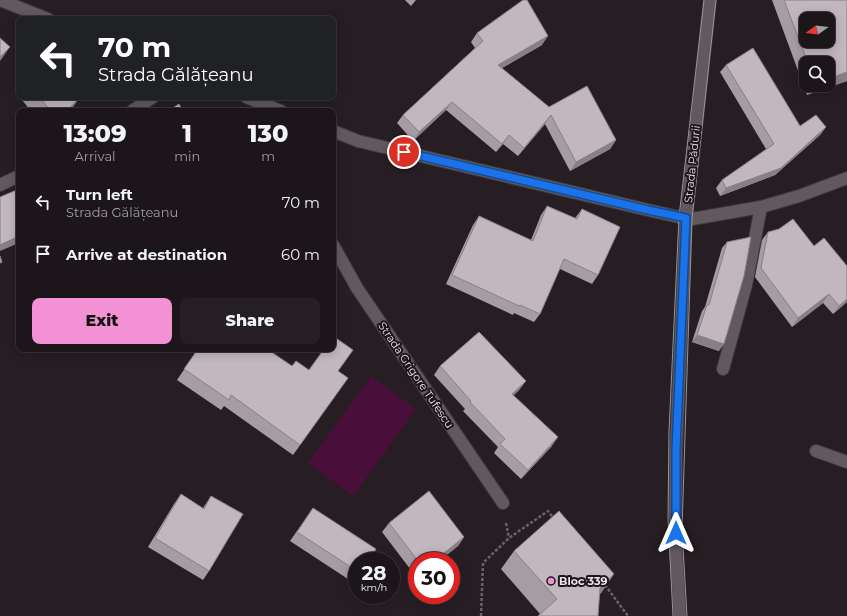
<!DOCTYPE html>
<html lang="en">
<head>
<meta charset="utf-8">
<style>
	body { margin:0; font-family:Montserrat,sans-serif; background:#251f23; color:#f1f3f6; height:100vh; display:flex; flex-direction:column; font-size:15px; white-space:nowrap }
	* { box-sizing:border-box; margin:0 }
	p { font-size:13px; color:#a09fa2 }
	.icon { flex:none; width:22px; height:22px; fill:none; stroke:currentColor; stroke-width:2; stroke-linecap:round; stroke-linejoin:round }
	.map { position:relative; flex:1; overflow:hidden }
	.details { position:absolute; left:16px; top:108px; width:320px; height:244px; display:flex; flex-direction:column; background:#1c161a; border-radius:8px; box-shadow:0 2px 10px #0003,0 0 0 1px #3a3539 }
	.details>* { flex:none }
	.guide { position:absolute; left:16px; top:16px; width:320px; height:84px; border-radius:8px; box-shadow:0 2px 10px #0003,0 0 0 1px #3a3539; background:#202124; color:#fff; overflow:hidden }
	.needle { width:26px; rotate:255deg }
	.fabs { position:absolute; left:799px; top:12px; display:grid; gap:8px }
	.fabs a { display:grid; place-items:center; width:36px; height:36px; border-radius:8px; background:#1c161a; box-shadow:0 2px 10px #0003,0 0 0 1px #3a3539; font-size:20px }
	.speed { position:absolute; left:348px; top:552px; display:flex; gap:8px; font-size:20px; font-weight:700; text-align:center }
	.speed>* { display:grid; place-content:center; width:52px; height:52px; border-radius:50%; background:#1c161a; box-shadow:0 2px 10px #0003,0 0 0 1px #3a3539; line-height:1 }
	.speed small { font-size:10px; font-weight:400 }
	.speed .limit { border:6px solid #d22; background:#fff; color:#111 }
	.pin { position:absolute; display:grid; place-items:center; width:34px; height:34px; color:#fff; margin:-17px; border:2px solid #fff; border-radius:50%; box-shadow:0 1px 4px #0007 }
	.me { position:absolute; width:44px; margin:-22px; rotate:0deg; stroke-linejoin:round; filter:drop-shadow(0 0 3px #0008) }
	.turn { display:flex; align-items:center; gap:14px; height:84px; padding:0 16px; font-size:18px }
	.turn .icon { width:52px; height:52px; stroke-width:2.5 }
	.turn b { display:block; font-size:28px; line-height:34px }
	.eta { display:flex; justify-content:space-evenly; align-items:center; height:68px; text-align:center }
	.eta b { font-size:24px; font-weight:800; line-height:28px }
	.button { display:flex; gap:8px; margin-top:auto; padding:8px 16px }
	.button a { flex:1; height:46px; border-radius:8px; background:#f391d5; color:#111; font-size:16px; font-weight:800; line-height:46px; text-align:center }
	.button a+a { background:#251f23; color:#f1f3f6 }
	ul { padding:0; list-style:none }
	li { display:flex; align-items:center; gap:12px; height:52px; padding:0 16px }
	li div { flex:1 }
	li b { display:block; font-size:15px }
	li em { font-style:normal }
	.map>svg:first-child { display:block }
	.green { fill:#4a0e3b }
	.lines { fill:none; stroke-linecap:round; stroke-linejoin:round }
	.lane-casing { stroke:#3f393c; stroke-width:14 }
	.street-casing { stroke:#3f393c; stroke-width:14 }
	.path { stroke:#6a6367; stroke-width:2.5; stroke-dasharray:3 2; stroke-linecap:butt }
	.lane { stroke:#62595e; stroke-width:12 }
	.street { stroke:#62595e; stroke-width:12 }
	.tram { stroke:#9a9498; stroke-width:1 }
	.wall { fill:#a69da3; fill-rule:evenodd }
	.shaded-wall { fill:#878084 }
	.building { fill:#c1b7bd; stroke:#878084; fill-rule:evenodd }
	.route-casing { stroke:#114b97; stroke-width:10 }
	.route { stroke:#1a73e8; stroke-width:7 }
	.poi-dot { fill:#f391d5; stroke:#1c151a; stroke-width:1.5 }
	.labels { text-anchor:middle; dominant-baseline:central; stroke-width:4; stroke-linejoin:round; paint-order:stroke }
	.street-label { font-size:11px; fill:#eae5e8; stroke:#1c151a }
	.poi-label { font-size:11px; font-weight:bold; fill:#eae5e8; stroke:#1c151a; text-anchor:start }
</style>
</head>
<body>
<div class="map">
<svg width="847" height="616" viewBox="0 0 847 616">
	<rect width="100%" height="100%" fill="#261e23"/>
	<path class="green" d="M 371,376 L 416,409 L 353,496 L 308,463 Z"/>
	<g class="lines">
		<defs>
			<path id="lane" d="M 723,369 L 746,285 L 761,207
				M 816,451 L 847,462"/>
			<path id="street" d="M 0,0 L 48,19
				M 246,97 L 281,111
				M 132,111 L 153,97
				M 333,131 L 358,141 L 648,210 L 679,217 L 692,219 L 761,207 L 799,196 L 847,178
				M 0,185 L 19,176
				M 333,245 L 357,288 L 503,503
				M 680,616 L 675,533 L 676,450 L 686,218 L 710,0"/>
		</defs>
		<use href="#lane" class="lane-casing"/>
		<use href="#street" class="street-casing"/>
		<path class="path" d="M 506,523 L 509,538
			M 605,585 L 628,616
			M 481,616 L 483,563 L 509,538 L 548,511 L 554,519"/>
		<use href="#lane" class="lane"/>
		<use href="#street" class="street"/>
		<path class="tram" d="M 673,616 L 668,519 L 669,431 L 679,217 L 704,0
			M 687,616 L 682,529 L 692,219 L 716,0"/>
	</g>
	<path class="wall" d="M 405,0 L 416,0 L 411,6 Z
		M 772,0 L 847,0 L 847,81 L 807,95 ZM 806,63 L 828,63 L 828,85 L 806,85 Z
		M 477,33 L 542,45 L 502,68 L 549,107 L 616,140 L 610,149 L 570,171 L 545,124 L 518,156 L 503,144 L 496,152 L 446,110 L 413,141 L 397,123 L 403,115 L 475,48 L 471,42 Z
		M 726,65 L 800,126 L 826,127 L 820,135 L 775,175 L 720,196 L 716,188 L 722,180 L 766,149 L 720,72 Z
		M 24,97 L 80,97 L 70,111 L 31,111 L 22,100 Z
		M 547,206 L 575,218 L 582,209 L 598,275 L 592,284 L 560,269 L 540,314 L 534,322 L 514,313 L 513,315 L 446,284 L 473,225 L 479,216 L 531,240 L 541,215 Z
		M 768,232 L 847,302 L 833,314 L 823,303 L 792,327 L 755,277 L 762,240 Z
		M 727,242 L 719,351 L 692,342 L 702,311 L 705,307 L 722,248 Z
		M 198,349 L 292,366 L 309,370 L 338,371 L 348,378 L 293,455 L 224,406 L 221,410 L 177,380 Z
		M 440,366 L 526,381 L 519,390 L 513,396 L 552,446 L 521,479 L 494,453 L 498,447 L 463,411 L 465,409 L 434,375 Z
		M 181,494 L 203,508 L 211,496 L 209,571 L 203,580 L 148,547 L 174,504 Z
		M 313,508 L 357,561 L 357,578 L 354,583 L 290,541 Z
		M 389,523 L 464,537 L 458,546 L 439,561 L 417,561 L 417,578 L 382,532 Z
		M 514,551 L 614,574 L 601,593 L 540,614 L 501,569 Z"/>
	<path class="shaded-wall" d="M 548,36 L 542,45 L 492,74 L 498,65 Z
		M 10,47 L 0,61 L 0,57 Z
		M 847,72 L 847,81 L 807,95 L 815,85 L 828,85 L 828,79 Z
		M 80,97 L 70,111 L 67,111 Z
		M 452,102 L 446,110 L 413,141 L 419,132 Z
		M 551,115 L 545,124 L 518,156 L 524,148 Z
		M 826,127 L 820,135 L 775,175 L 720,196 L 726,188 Z
		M 509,135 L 503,144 L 496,152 L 502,144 Z
		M 616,140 L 610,149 L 570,171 L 576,162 Z
		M 19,236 L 19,243 L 0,251 L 0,245 Z
		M 829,294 L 823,303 L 792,327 L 798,318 Z
		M 847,299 L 847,302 L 833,314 L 839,306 Z
		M 697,335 L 724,344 L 719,351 L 692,342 Z
		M 526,381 L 519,390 L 505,403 L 512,394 Z
		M 558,437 L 552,446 L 521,479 L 528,470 Z
		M 464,537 L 458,546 L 439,561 L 434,561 Z
		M 614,574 L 601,593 L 586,606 L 600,588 Z"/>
	<path class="building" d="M 523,0 L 527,0 L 548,36 L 498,65 L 549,107 L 587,86 L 616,140 L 576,162 L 551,115 L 524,148 L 509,135 L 502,144 L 452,102 L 419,132 L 403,115 L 483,41 L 477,33 Z
		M 784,0 L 847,0 L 847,72 L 828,79 L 828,63 L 808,63 ZM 806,19 L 828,19 L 828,41 L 806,41 Z
		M 0,38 L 10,47 L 0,57 Z
		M 753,48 L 800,126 L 816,115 L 826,127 L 781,168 L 726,188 L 722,180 L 774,144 L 726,65 Z
		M 39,97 L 80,97 L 67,111 L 51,111 Z
		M 179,104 L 183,111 L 168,111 Z
		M 19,189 L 19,236 L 0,245 L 0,197 Z
		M 547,206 L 577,219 L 582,209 L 620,227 L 598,275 L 564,259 L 540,314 L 520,305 L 519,306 L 452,275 L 479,216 L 533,241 Z
		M 793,219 L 814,246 L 824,238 L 847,266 L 847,299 L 839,306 L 829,294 L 798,318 L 761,268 L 768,232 L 779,229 Z
		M 751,237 L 744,276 L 724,344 L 697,335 L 707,305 L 709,305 L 727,242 Z
		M 0,256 L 2,262 L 0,263 Z
		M 479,332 L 526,381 L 512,394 L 558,437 L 528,470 L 500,444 L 505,439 L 470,402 L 471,401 L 440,366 Z
		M 333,336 L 353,350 L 338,371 L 348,378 L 300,445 L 231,395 L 229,400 L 184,369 L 198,349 L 267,349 L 292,366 L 296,361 L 309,370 L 324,349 L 333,349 Z
		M 429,491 L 464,537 L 434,561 L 418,561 L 389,523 Z
		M 181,494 L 204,509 L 211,496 L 243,514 L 209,571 L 155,538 Z
		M 313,508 L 376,549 L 369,561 L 357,561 L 357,571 L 297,532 Z
		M 559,511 L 614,574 L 600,588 L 598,616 L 538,616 L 557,599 L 514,551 Z"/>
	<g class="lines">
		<defs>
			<path id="route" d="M 404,152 L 648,210 L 686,218 L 676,450 L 676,533"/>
		</defs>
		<use href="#route" class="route-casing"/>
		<use href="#route" class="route"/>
	</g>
	<circle class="poi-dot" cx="551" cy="581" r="4"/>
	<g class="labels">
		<g class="street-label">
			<text transform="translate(692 164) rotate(-84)">Strada Pădurii</text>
			<text transform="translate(416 375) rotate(56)">Strada Grigore Tufescu</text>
		</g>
		<g class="poi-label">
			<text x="559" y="581">Bloc 339</text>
		</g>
	</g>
</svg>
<div class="fabs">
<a><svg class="needle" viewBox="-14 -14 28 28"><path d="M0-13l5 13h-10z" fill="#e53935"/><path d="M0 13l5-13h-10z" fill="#a09fa2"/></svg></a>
<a><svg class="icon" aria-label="search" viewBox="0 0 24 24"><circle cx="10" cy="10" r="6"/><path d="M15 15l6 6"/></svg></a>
</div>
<div class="speed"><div>28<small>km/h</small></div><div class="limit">30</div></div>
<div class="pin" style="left:404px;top:152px;background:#d93025"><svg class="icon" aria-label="arrive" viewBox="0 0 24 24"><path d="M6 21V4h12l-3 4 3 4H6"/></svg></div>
<svg class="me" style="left:676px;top:533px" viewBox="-20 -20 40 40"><path d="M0-17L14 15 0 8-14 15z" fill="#1a73e8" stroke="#fff" stroke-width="4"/></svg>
<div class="guide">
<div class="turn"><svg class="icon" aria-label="left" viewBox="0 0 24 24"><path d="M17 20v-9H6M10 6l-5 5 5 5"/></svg><div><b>70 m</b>Strada Gălățeanu</div></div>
</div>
<section class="details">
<div class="eta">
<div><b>13:09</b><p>Arrival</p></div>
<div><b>1</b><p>min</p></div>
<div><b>130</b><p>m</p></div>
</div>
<ul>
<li><svg class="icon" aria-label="left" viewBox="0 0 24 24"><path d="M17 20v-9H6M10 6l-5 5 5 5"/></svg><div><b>Turn left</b><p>Strada Gălățeanu</p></div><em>70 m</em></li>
<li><svg class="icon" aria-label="arrive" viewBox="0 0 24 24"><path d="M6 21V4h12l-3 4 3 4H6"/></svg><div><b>Arrive at destination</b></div><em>60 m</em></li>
</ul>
<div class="button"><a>Exit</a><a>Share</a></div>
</section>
</div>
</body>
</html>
